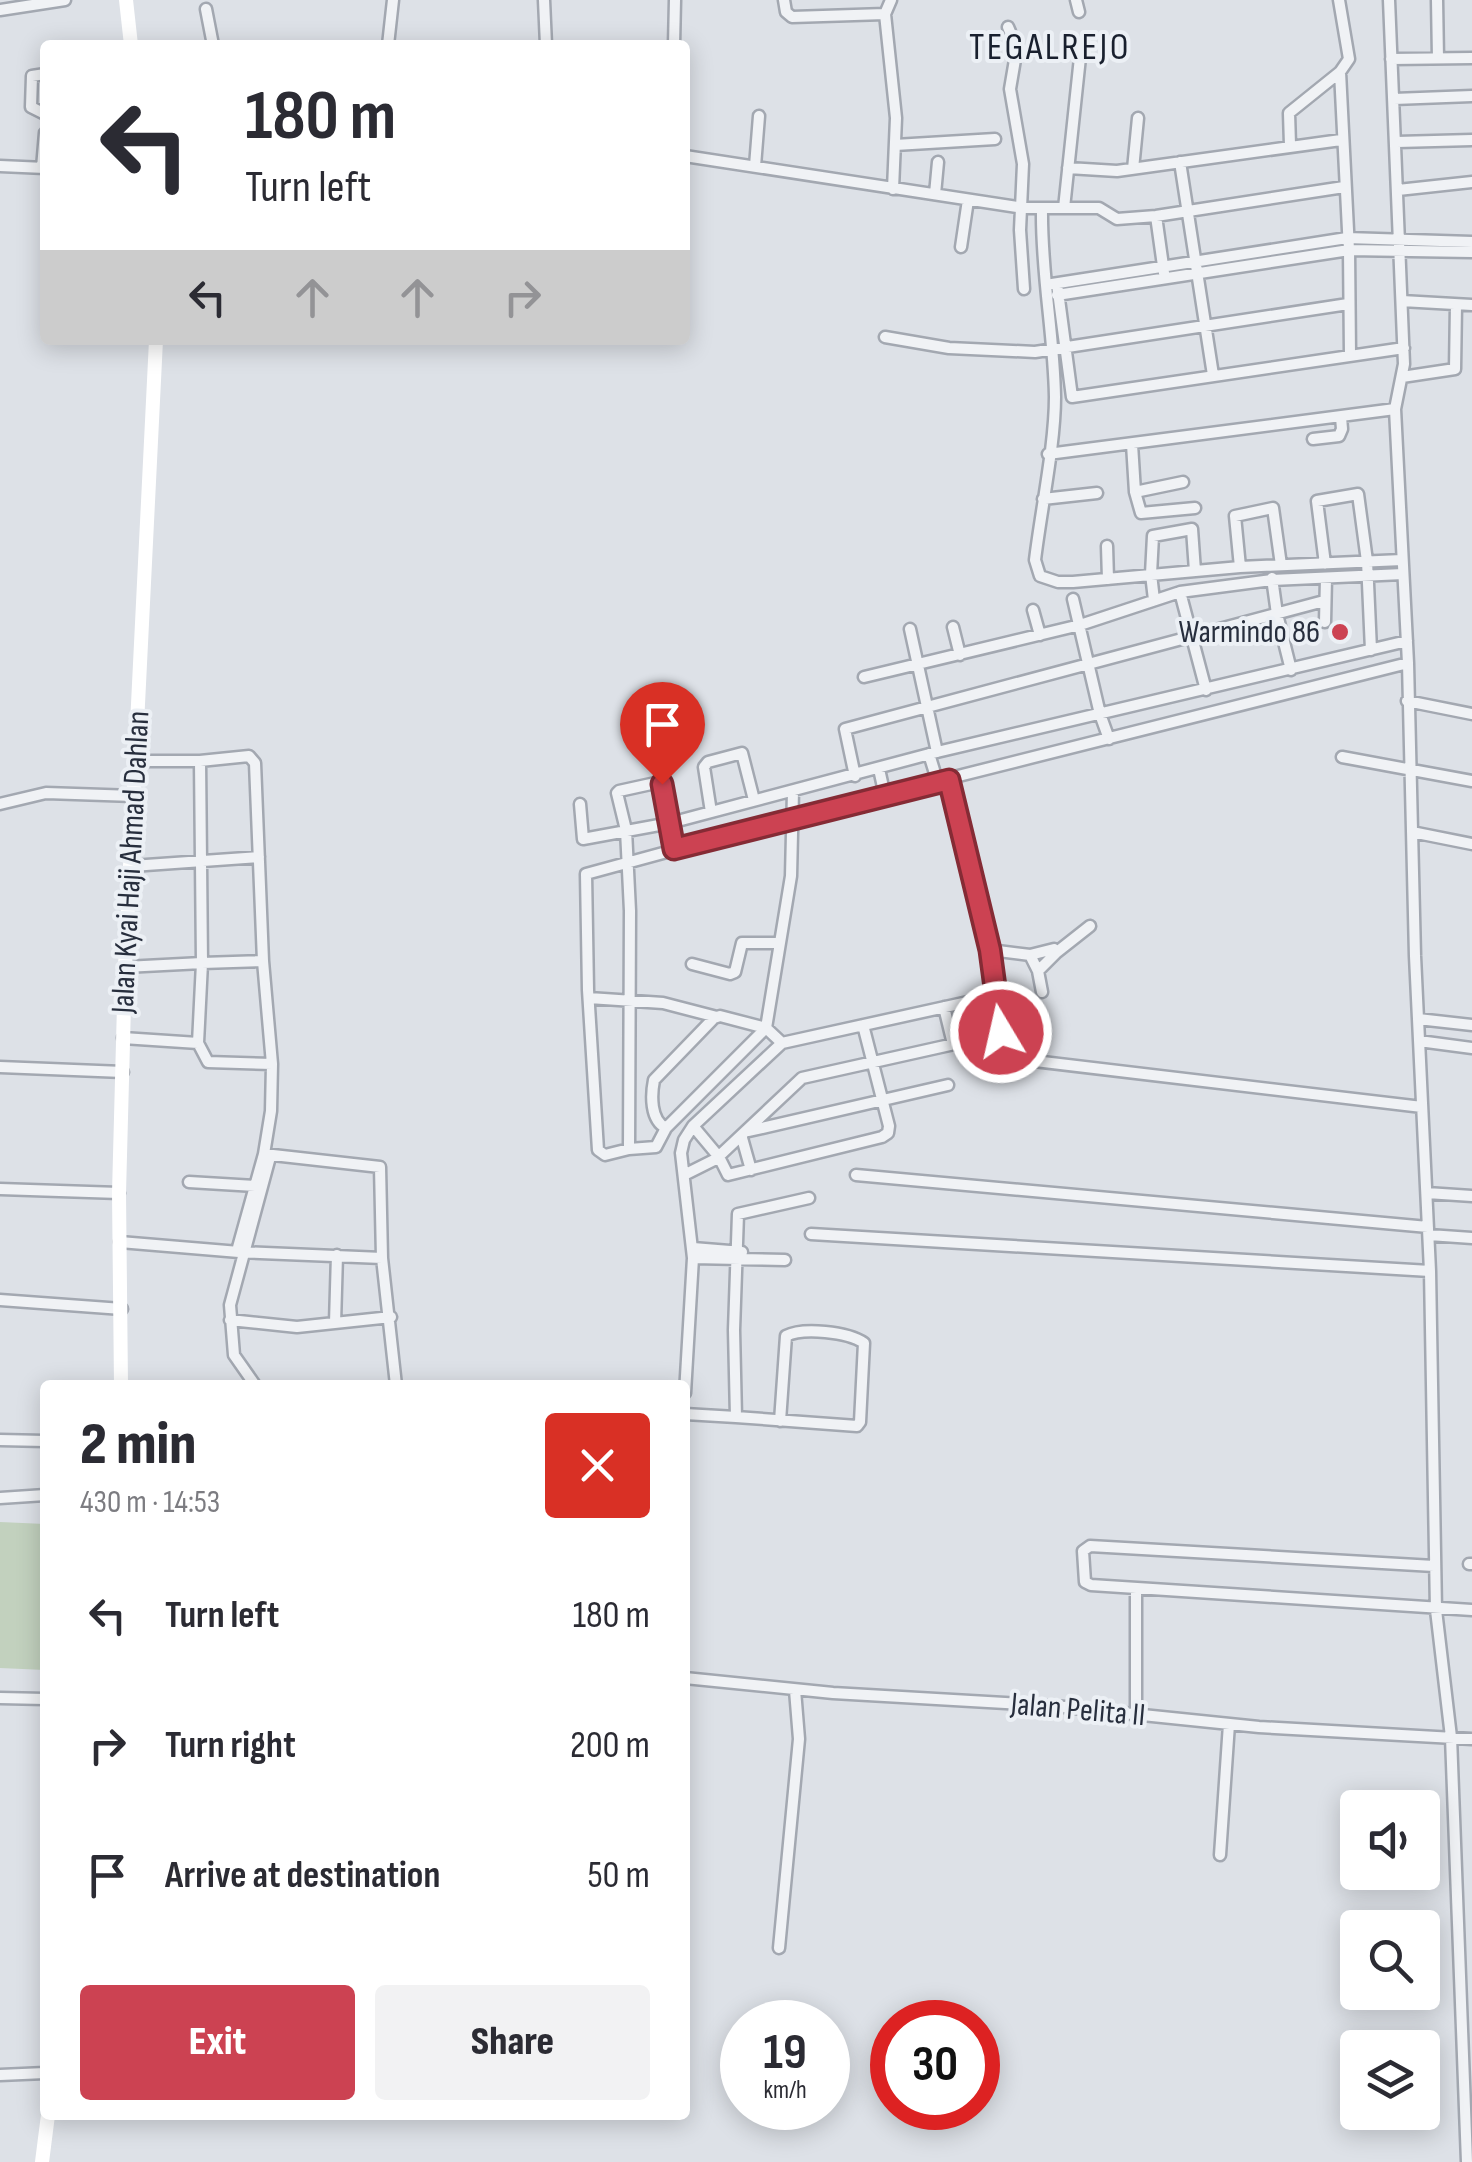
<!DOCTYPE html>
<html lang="en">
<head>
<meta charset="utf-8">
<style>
	body { margin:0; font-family:"Sofia Sans Condensed",sans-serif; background:#f2f2f3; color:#2b2b33; height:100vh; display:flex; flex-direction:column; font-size:38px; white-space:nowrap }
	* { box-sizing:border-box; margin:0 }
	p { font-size:32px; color:#7c7c81 }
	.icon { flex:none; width:55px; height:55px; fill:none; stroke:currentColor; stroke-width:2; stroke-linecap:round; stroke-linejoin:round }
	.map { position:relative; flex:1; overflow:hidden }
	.drawer { position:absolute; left:40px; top:1380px; width:650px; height:740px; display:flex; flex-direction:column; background:#fff; border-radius:10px; box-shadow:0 5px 25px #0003 }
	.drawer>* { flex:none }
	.hud { position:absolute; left:40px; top:40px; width:650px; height:305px; border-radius:10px; box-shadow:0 5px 25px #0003; background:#fff; color:#2b2b33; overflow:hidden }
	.fabs { position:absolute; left:1340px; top:1790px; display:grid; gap:20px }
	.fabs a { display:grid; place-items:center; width:100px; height:100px; border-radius:10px; background:#fff; box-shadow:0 5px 25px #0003; font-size:50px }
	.speed { position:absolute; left:720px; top:2000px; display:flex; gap:20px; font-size:50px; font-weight:700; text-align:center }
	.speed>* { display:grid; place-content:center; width:130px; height:130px; border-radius:50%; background:#fff; box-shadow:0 5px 25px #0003; line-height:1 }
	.speed small { font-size:25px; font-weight:400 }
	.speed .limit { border:15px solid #d22; background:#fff; color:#111 }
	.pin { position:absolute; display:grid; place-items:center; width:85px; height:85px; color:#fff; margin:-102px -42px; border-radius:50% 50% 50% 0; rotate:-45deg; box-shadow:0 0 10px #0007 }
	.pin .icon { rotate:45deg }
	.me { position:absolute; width:110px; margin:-55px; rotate:351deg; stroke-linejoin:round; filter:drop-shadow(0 0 8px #0008) }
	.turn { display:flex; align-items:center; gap:35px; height:210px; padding:0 40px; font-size:45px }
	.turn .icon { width:130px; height:130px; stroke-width:2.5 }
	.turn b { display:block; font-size:70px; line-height:85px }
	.lanes { display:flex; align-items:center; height:95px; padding:0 40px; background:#0003; justify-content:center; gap:50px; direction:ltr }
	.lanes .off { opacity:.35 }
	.round { display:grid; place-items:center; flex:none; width:105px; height:105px; border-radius:10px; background:#f2f2f3 }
	.summary { display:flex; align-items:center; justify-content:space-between; height:170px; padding:0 40px }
	h1 { font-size:60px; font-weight:800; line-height:75px }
	.action { display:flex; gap:20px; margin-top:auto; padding:20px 40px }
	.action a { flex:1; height:115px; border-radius:10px; background:#cc4252; color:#fff; font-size:40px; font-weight:800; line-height:115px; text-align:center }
	.action a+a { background:#f2f2f3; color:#2b2b33 }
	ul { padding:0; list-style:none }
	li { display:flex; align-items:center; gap:30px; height:130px; padding:0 40px }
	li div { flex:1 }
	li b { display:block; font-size:38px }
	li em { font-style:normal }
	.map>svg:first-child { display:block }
	.green { fill:#c2d1be }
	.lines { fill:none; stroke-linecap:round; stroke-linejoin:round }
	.street-casing { stroke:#a3a8b1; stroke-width:15 }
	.street { stroke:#f0f2f5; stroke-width:10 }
	.secondary { stroke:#fff; stroke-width:14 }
	.route-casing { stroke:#852b35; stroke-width:25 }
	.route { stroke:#cc4252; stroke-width:18 }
	.poi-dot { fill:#cc4252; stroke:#ecf0f5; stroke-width:4 }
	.labels { text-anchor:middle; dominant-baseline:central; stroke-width:8; stroke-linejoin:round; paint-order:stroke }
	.poi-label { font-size:32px; fill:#272e3d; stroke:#ecf0f5; text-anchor:end }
	.street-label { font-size:32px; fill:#272e3d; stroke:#ecf0f5 }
	.quarter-label { font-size:38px; letter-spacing:2.5px; fill:#19202e; stroke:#ecf0f5 }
</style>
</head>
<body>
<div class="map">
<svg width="1472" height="2162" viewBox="0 0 1472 2162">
	<rect width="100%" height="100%" fill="#dde1e7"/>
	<path class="green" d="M 0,1522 L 45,1524 L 45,1670 L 0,1668 Z"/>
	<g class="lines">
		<defs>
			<path id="street" d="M 544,0 L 546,45
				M 784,0 L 786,12 L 792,17 L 885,14
				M 891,0 L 885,14 L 896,118 L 893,189
				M 1076,0 L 1079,12
				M 1339,0 L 1349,59 L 1340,72 L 1349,250 L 1350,354
				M 1389,0 L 1404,364 L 1395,409 L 1408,663 L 1415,956 L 1430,1271 L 1436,1610 L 1451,1737 L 1467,2162
				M 1437,0 L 1438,58
				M 206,9 L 213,45
				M 0,10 L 65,0
				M 1008,27 L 1017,48 L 1010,89 L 1023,164 L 1020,230 L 1024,289
				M 388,45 L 393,0
				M 674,45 L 675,0
				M 1391,59 L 1472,58
				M 45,74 L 32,76 L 31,107 L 45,114
				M 1394,99 L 1472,96
				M 1397,142 L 1472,140
				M 895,145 L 995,139
				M 1290,145 L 1289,113 L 1340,72
				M 685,156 L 1024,208 L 1099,208 L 1117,219 L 1156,216 L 1344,187
				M 1180,162 L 1213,375
				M 0,166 L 45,168
				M 755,166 L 759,116
				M 42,168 L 45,133
				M 1068,168 L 1117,171 L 1341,140
				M 1133,169 L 1138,118
				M 1398,190 L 1472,182
				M 935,194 L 938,162
				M 1064,208 L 1081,48
				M 1042,210 C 1041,273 1054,334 1055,397 C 1055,445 1041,510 1035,560 L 1040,576 L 1058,582 L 1073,582 L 1240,567 L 1402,560
				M 1156,216 L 1164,273
				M 961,247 L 968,200
				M 1052,284 L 1347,238 L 1472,242
				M 1057,284 L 1072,397 L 1404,348
				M 1057,295 L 1349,250 L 1472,252
				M 1402,301 L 1472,305
				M 885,337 L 949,348 L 1035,352 L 1348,304
				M 1402,377 L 1455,369 L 1456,305
				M 1313,439 L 1339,436 L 1342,429 L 1341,417
				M 1132,444 L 1135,492 L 1141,513 L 1195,508
				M 1048,454 L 1395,409
				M 1135,492 L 1183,482
				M 1043,499 L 1097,493
				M 1107,546 L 1108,579
				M 1325,564 L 1317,501 L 1358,494 L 1367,561 L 1371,650
				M 1240,567 L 1235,516 L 1273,508 L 1281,565
				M 1272,578 L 1277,614 L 1291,670
				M 1180,592 L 1272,580 L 1403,574
				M 1073,599 L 1100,714 L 1109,739
				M 1154,600 L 1151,574 L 1153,536 L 1192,529 L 1195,571
				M 1033,610 L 1040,635
				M 1325,622 L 1326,578
				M 953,627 L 960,655
				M 910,629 L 937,752
				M 864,677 L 1080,625 L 1180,592 L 1206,690
				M 1407,701 L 1472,714
				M 929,754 L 938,783
				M 1342,757 L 1472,781
				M 136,761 L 200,761 L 249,756 L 255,763 L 263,961 L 272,1064 L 271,1111 L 264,1154 L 237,1251
				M 200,761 L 202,963 L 263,961
				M 879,769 L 885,796
				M 855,776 L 845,729 L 1324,601
				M 793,791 L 791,876 L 766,1028 L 666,1128 L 656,1147 L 629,1149 L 630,911 L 626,830 L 617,793 L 619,791 L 660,782 L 670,823 L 937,752 L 1407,641
				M 0,804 L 46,793 L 134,796
				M 580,804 L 583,839 L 670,823 L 674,849
				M 711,812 L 704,767 L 708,762 L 742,753 L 754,800
				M 1412,832 L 1472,844
				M 132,866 L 259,857
				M 990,950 L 1030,955 L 1054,949 L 1057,952 L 1038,971
				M 1057,952 L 1090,926
				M 1030,955 L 1038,971 L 1042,992
				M 692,964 L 730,974 L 735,972 L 742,943 L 780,943
				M 589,998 L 663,1003 L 717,1017
				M 944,1007 L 953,1044
				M 1418,1019 L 1472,1025
				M 123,1038 L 198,1043 L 202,963 L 125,967
				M 1419,1041 L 1472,1048
				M 198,1043 L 208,1062 L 272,1064
				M 782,1043 L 693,1126 L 684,1140 L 681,1153 L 693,1258 L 785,1260
				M 1009,1058 L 1422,1107
				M 0,1067 L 123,1072
				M 693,1126 L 719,1157 L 728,1175 L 882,1137 L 888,1133 L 889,1126 L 863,1025
				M 666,1128 C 650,1120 651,1095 654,1080 L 714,1018 L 720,1016 L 766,1028 L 782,1043 L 995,996 L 990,950 L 949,780
				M 749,1131 L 948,1085
				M 742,1138 L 751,1170
				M 629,1149 L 605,1155 L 598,1150 L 588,990 L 586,874 L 795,817 L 1408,663
				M 264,1154 L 380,1167 L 382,1258 L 396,1385
				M 684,1175 L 716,1159 L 802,1078 L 999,1034 L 995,996
				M 856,1175 L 1428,1227
				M 189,1182 L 255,1186
				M 0,1189 L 119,1193
				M 1427,1193 L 1472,1196
				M 811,1234 L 1430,1271
				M 1429,1235 L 1472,1238
				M 120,1242 L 239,1252 L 382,1258
				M 693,1248 L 742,1252
				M 0,1300 L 122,1309
				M 230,1320 L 297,1327 L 391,1317
				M 335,1323 L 337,1255
				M 255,1385 L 234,1355 L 230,1305 L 270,1157
				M 685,1393 L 693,1258
				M 685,1414 L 736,1417 L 734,1330 L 738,1214 L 809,1198
				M 736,1417 L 857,1426 L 860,1422 L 864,1343 C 848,1332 803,1327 786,1336 L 780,1421
				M 0,1440 L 45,1441
				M 0,1498 L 45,1495
				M 1469,1564 L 1472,1564
				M 1434,1566 L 1090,1546 L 1083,1551 L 1085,1582 L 1091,1585 L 1472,1610
				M 685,1678 L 833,1693 L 1055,1706 L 1259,1727 L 1472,1739
				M 0,1698 L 45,1699
				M 1136,1715 L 1136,1588
				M 1220,1855 L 1229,1724
				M 779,1948 L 799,1739 L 795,1690
				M 0,2075 L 45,2073"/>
		</defs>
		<use href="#street" class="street-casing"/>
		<use href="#street" class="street"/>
		<path class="secondary" d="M 126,0 L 131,45
			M 121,1385 L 119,1193 L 125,967 L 156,340
			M 42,2162 L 48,2115"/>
	</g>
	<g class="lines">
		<defs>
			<path id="route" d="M 662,784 L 674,849 L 949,780 L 990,950 L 1001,1032"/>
		</defs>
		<use href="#route" class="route-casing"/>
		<use href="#route" class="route"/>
	</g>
	<circle class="poi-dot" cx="1340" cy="632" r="10"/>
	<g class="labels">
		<g class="poi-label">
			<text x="1320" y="632">Warmindo 86</text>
		</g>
		<g class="street-label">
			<text transform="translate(131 862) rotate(-87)">Jalan Kyai Haji Ahmad Dahlan</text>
			<text transform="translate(1078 1710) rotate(5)">Jalan Pelita II</text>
		</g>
		<g class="quarter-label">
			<text x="1050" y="47">TEGALREJO</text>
		</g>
	</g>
</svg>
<div class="fabs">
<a><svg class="icon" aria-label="sound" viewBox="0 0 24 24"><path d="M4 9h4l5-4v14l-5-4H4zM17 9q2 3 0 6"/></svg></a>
<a><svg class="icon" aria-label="search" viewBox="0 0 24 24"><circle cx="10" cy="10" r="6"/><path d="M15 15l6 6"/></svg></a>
<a><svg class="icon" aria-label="layers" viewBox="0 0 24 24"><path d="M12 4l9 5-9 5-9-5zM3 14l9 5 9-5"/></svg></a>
</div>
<div class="speed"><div>19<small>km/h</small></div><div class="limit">30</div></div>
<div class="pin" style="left:662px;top:784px;background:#d93025"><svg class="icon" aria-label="arrive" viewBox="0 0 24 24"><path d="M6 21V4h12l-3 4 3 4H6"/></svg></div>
<svg class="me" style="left:1001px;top:1032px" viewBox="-20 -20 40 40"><circle r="17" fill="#cc4252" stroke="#fff" stroke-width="3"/><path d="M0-11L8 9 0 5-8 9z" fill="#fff"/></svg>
<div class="hud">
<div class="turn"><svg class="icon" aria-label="left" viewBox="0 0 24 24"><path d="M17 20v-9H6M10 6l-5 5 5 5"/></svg><div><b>180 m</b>Turn left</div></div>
<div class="lanes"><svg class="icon" aria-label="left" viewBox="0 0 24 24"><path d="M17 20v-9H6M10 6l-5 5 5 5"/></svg><svg class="icon off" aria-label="ahead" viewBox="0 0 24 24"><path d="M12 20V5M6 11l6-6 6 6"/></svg><svg class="icon off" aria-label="ahead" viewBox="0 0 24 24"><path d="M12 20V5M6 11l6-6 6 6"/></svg><svg class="icon off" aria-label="right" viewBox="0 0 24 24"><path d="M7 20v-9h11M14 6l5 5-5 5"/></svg></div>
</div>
<section class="drawer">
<div class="summary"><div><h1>2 min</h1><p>430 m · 14:53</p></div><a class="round" style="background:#d93025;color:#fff"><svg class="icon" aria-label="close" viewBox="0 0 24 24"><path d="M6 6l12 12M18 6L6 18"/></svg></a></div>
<ul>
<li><svg class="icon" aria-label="left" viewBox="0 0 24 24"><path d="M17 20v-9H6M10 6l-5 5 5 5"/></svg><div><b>Turn left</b></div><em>180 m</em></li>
<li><svg class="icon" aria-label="right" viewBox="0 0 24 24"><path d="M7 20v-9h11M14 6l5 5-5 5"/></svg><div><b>Turn right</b></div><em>200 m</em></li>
<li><svg class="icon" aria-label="arrive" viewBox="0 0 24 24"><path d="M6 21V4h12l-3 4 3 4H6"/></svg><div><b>Arrive at destination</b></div><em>50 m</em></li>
</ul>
<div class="action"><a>Exit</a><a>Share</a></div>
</section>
</div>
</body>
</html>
